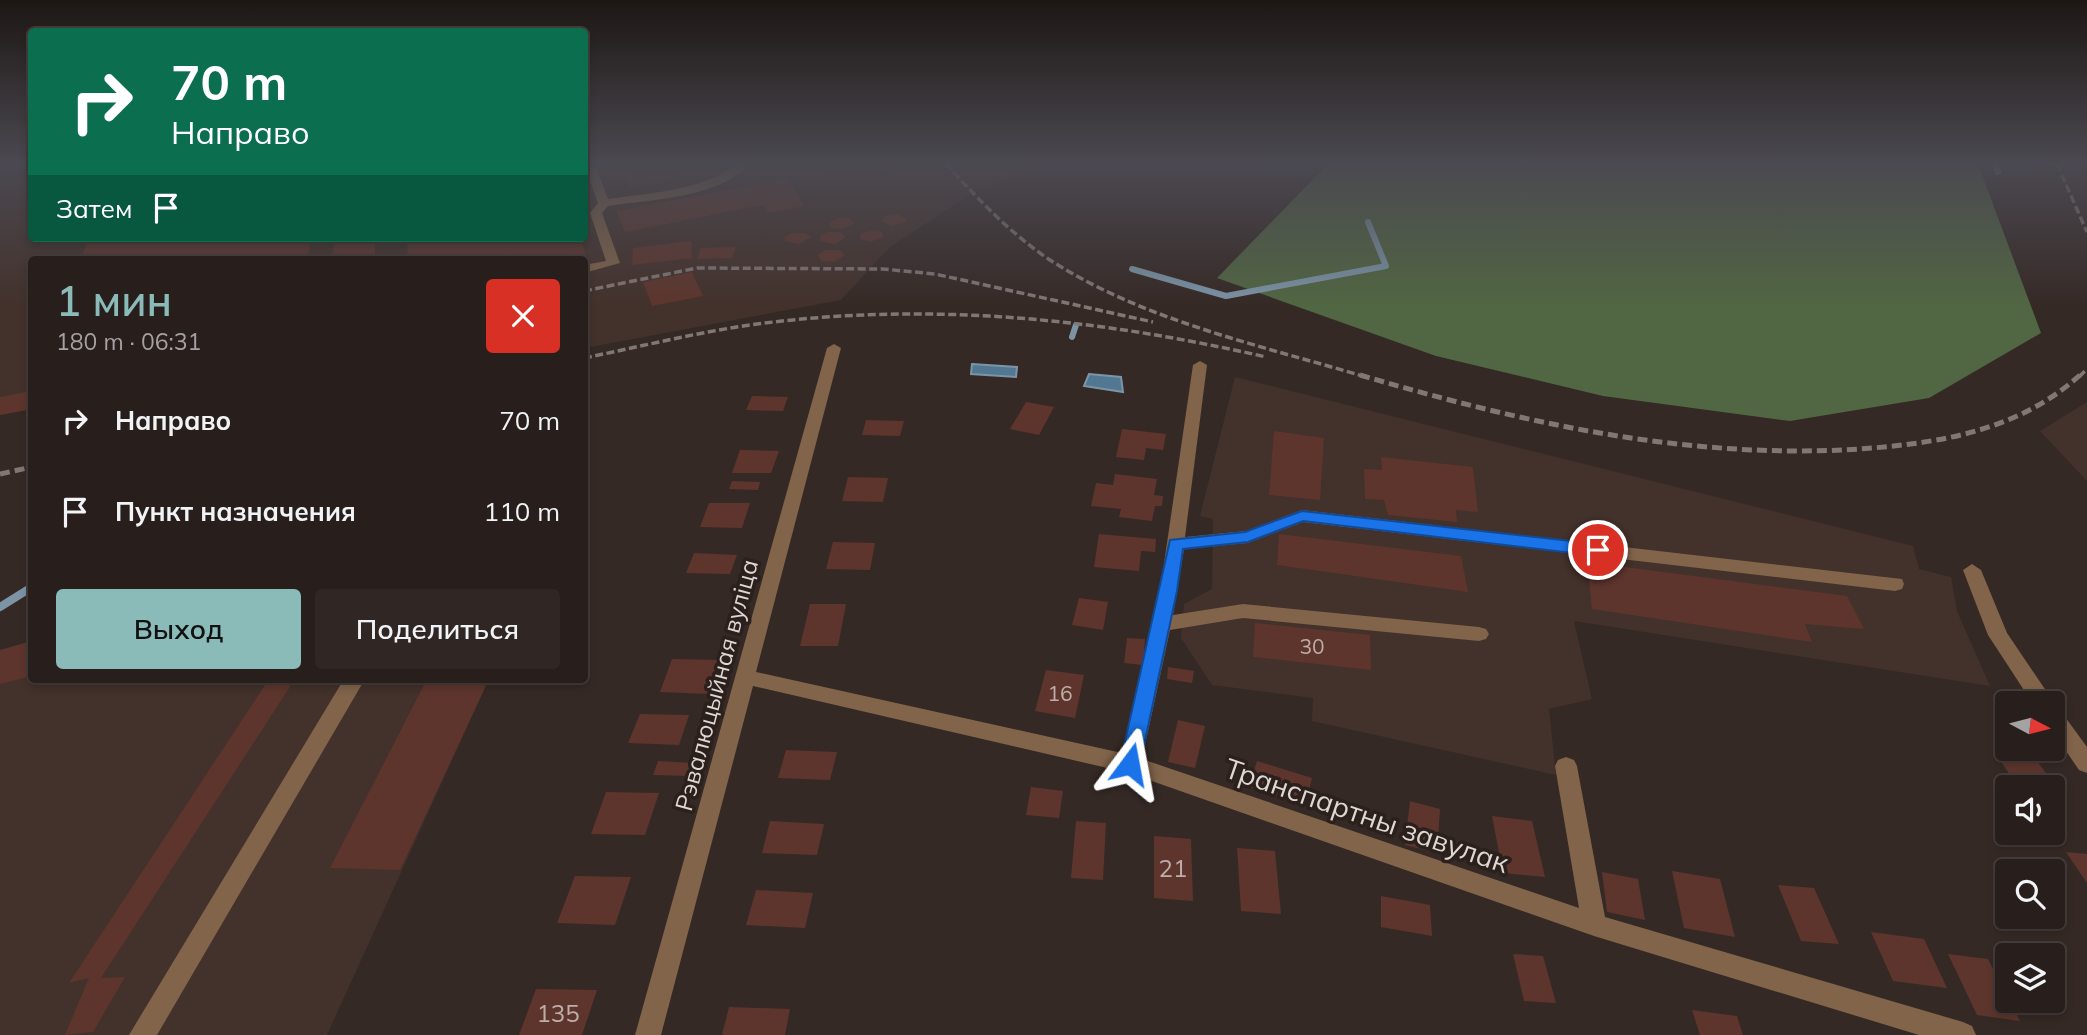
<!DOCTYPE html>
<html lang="ru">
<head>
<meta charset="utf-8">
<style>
	body { margin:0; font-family:Mulish,sans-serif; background:#302725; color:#f1f3f6; height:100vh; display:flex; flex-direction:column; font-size:26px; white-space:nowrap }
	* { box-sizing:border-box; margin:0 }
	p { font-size:23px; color:#a5a2a3 }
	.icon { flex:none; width:38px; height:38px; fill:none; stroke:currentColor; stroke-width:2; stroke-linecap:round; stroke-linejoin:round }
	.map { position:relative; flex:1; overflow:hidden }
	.side { position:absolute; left:28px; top:256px; width:560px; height:427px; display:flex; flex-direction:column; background:#281f1c; border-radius:7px; box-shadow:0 4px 10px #0003,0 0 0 2px #443d3b }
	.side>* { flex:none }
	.banner { position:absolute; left:28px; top:28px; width:560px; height:214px; border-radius:7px; box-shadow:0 4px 10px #0003,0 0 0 2px #443d3b; background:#0b6e4f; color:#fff; overflow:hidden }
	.needle { width:46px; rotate:97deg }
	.buttons { position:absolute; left:1995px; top:691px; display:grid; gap:14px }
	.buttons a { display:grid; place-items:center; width:70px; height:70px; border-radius:7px; background:#281f1c; box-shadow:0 4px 10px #0003,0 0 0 2px #443d3b; font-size:35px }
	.pin { position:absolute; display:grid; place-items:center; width:60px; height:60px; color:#fff; margin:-30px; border:4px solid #fff; border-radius:50%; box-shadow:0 2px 7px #0007 }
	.me { position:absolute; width:77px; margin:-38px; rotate:13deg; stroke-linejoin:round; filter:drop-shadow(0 0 5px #0008) }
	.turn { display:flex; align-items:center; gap:24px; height:147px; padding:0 28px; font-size:32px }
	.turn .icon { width:91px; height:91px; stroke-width:2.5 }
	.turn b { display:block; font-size:49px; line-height:60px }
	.then { display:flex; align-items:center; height:66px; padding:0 28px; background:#0003; gap:14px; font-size:26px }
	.round { display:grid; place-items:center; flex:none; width:74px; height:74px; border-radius:7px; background:#302725 }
	.head { display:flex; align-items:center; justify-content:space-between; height:119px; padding:0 28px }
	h1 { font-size:42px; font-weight:600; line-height:52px; color:#8bbbb9 }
	.cta { display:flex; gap:14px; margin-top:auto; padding:14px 28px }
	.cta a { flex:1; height:80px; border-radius:7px; background:#8bbbb9; color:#111; font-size:28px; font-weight:600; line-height:80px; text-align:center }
	.cta a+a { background:#302725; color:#f1f3f6 }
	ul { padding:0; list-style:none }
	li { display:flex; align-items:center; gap:21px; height:91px; padding:0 28px }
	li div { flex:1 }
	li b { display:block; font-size:26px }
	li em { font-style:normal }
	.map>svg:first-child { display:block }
	.built { fill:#43312b }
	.forest { fill:#516642 }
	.water { fill:#527792; stroke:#7c94a6; stroke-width:2 }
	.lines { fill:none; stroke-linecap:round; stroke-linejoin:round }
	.stream-far1 { stroke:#7c94a6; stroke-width:6 }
	.stream { stroke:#7c94a6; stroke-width:8 }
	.building { fill:#5d352d }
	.minor { fill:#81644a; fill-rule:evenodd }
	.rail-far1 { stroke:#817774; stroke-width:3.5; stroke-dasharray:8 3.5; stroke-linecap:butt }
	.rail { stroke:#817774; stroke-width:5; stroke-dasharray:10 5; stroke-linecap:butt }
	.route { fill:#1a73e8; stroke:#114b97; stroke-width:2 }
	.labels { text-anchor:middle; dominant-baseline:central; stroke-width:7; stroke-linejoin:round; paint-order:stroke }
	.number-label { font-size:21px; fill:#beaeaa }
	.street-label { font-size:24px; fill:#ded7d4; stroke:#2b201c }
	.near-number-label { font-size:24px; fill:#beaeaa }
	.near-street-label { font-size:28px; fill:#ded7d4; stroke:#2b201c }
</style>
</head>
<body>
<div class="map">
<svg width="2087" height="1035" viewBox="0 0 2087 1035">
	<rect width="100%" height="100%" fill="#352925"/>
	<path class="built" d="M 585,164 L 1036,164 L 968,196 L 890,247 L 841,300 L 585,348 L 584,259 L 32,259 L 31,409 L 0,415 L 0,182 L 31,176 L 32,238 L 584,238 Z
		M 1235,377 L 1913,546 L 1919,569 L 1951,577 L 1957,611 L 1990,686 L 1574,621 L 1592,699 L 1549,709 L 1556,775 L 1312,721 L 1313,698 L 1212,685 L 1181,638 L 1184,604 L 1212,589 L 1213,519 L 1200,516 Z
		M 2087,402 L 2087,481 L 2040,431 Z
		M 31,641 L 32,679 L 489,679 L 327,1035 L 0,1035 L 0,650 Z"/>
	<path class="forest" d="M 1328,164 L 1978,164 L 2041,333 L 1929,398 L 1790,421 L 1603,396 L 1436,356 L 1217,278 Z"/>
	<path class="water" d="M 972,364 L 1017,367 L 1016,377 L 971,374 Z
		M 1089,374 L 1121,377 L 1123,392 L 1084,386 Z"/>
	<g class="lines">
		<path class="stream-far1" d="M 1995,164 L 1998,172
			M 1132,269 L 1226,296 L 1386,266 L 1368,222
			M 1072,337 L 1076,325"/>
		<path class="stream" d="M 0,607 L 32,587"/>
	</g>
	<path class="building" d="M 652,164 L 701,164 L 701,165 L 672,170 L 676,179 L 630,187 L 623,171 Z
		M 824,164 L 908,164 L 908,165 L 834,178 Z
		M 786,179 L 805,206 L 769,213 L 763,205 L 625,232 L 616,211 Z
		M 897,214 L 906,218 L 906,222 L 892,226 L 881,221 L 885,216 Z
		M 837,218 L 849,218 L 854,223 L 843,229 L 831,228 L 829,223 Z
		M 875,230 L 882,232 L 884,237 L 870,242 L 860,239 L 861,233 Z
		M 828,232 L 840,232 L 846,237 L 835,244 L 820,241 L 821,235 Z
		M 793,233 L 805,233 L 811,237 L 799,244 L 785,241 L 784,237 Z
		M 97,238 L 310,238 L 309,259 L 81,259 L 88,240 Z
		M 334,238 L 375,238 L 375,259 L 333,259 Z
		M 407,238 L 580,238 L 586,256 L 570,259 L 408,259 Z
		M 691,241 L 692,258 L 632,265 L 633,248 Z
		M 736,247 L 732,258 L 697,259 L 701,248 Z
		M 826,250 L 839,250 L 845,255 L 834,262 L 821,261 L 818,255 Z
		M 692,272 L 703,296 L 652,306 L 643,282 Z
		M 32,391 L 32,409 L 0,415 L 0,397 Z
		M 752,396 L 788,397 L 783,411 L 746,410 Z
		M 1026,402 L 1054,407 L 1039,435 L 1010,429 Z
		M 866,420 L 904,421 L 900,436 L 862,435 Z
		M 1122,429 L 1166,434 L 1163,450 L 1146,448 L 1144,460 L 1116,457 Z
		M 1274,431 L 1324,438 L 1320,500 L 1269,495 Z
		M 740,450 L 779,451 L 771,473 L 732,473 Z
		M 1381,457 L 1473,467 L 1478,512 L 1456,510 L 1457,522 L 1388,515 L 1384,500 L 1365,499 L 1364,469 L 1382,470 Z
		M 1115,474 L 1157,479 L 1154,495 L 1163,496 L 1162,506 L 1155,506 L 1152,521 L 1119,517 L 1121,509 L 1091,506 L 1096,483 L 1113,485 Z
		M 848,477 L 888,478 L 883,502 L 842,501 Z
		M 732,481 L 760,482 L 758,490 L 729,489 Z
		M 709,503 L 750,503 L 742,528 L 700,527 Z
		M 1099,534 L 1156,539 L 1155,552 L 1141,551 L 1139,571 L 1094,567 Z
		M 1279,534 L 1461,556 L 1468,592 L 1277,565 Z
		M 833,542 L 875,543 L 870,570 L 826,569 Z
		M 694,553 L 737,555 L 730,574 L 686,573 Z
		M 1587,562 L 1847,596 L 1864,629 L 1805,624 L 1812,642 L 1592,609 Z
		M 1079,598 L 1108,602 L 1103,630 L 1072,625 Z
		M 810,604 L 846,604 L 838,646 L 800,646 Z
		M 1255,623 L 1370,635 L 1371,670 L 1253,657 Z
		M 1127,638 L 1145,639 L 1143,665 L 1124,663 Z
		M 32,641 L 32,676 L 0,684 L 0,650 Z
		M 672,659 L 720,660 L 709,694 L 660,692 Z
		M 1168,667 L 1194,671 L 1192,683 L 1167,679 Z
		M 1046,670 L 1084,675 L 1075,718 L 1035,711 Z
		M 269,679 L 295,679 L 101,978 L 125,977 L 93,1032 L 65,1035 L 89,978 L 69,983 Z
		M 427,679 L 489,679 L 400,870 L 330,868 Z
		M 640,714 L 689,715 L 679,745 L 628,743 Z
		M 1178,720 L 1205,726 L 1195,768 L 1168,762 Z
		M 786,750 L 837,752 L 830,780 L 778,778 Z
		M 1995,753 L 2033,755 L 2065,800 L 2053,800 L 2053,788 L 2019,788 Z
		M 658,761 L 694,763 L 691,776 L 653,775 Z
		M 1257,761 L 1312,778 L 1305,805 L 1249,787 Z
		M 1031,787 L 1063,791 L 1059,818 L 1026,815 Z
		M 606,792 L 659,793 L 645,835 L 591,834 Z
		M 1410,801 L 1440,809 L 1437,853 L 1405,845 Z
		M 1492,816 L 1532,821 L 1545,877 L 1503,873 Z
		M 770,821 L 824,824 L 817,855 L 762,853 Z
		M 1076,821 L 1106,823 L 1103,880 L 1071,878 Z
		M 1154,836 L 1191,839 L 1193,901 L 1154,898 Z
		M 1237,848 L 1275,851 L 1281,914 L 1241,911 Z
		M 2066,852 L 2087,854 L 2087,883 Z
		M 1672,871 L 1720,879 L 1735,937 L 1684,928 Z
		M 1602,872 L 1638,879 L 1645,920 L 1607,912 Z
		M 575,876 L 631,877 L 615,925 L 557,923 Z
		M 1778,885 L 1814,888 L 1839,944 L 1801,941 Z
		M 756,890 L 813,893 L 805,928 L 746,925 Z
		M 1381,896 L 1430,905 L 1432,936 L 1381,927 Z
		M 1871,932 L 1924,939 L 1947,988 L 1893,981 Z
		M 1513,954 L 1543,956 L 1556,1003 L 1524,1001 Z
		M 1948,954 L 1988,959 L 2020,1021 L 1977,1015 Z
		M 536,989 L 597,990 L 582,1035 L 519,1035 Z
		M 729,1007 L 790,1009 L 785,1035 L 722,1035 Z
		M 1692,1010 L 1737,1016 L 1743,1035 L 1700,1035 Z"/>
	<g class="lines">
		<path class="minor" d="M 584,164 L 595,164 L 608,199 C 642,194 678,192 710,179 C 725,174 734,163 750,164 C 716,199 653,199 608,206 L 602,213 L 620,263 L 584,273 L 584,265 L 606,261 L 590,213 L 598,203 Z
			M 834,344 L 841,348 L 756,672 L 1122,753 L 1160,591 L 1193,365 L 1200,361 L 1207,365 L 1185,537 L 1246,531 L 1302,510 L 1902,579 L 1904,584 L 1902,589 L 1895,591 L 1303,522 L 1248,543 L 1184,549 L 1173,615 L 1243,604 L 1479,627 L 1486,629 L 1489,634 L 1486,639 L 1479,641 L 1243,618 L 1170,630 L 1142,759 L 1579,908 L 1555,766 L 1558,760 L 1566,757 L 1574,760 L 1577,766 L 1605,917 L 1963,1022 L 1972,1026 L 1976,1035 L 1919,1035 L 1594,936 L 1129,773 L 753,686 L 661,1035 L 635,1035 L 827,348 Z
			M 1972,564 L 1981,570 L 2007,633 L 2051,698 L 2054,704 L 2053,707 L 2053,704 L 2033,704 L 1988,635 L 1963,570 Z
			M 344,679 L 365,679 L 157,1035 L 129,1035 Z
			M 2053,708 L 2060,710 L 2087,747 L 2087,773 L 2079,770 L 2053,732 Z"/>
		<path class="rail-far1" d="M 946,164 C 977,198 1009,232 1047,258 C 1141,320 1259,345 1366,377
			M 2057,164 L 2087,232
			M 584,291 L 697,268 L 883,269 L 935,274 L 1153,322
			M 584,358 C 639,347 694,333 750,325 C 924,301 1096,318 1266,357
			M 2079,377 L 2087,369"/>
		<path class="rail" d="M 1360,375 C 1523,423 1688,460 1860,449 C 1940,443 2018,431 2080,375
			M 0,474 L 32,467"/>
	</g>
	<linearGradient id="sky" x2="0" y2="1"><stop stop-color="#1d1714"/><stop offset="0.53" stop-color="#4b4951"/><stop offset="1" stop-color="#4b4951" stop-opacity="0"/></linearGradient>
	<rect width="2087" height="308" fill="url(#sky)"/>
	<path class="route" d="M 1302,511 L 1598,544 L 1607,550 L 1598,556 L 1303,521 L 1248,542 L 1183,549 L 1177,591 L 1140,764 L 1137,770 L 1123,770 L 1120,764 L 1170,540 L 1245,532 Z"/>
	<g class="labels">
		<g class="number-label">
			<text x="1312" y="646">30</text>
			<text x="1060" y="693">16</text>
		</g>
		<g class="street-label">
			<text transform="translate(716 685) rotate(-75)">Рэвалюцыйная вуліца</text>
		</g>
		<g class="near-number-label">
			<text x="1173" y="868">21</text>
			<text x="558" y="1013">135</text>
		</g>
		<g class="near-street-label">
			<text transform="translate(1367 815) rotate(19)">Транспартны завулак</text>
		</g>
	</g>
</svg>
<div class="buttons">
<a><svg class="needle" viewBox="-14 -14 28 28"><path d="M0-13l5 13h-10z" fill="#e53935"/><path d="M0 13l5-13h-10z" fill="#a5a2a3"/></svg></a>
<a><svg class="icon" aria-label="sound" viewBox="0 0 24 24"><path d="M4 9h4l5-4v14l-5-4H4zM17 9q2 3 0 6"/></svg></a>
<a><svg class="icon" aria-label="search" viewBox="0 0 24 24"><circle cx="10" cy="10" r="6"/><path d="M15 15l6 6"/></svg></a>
<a><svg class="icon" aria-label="layers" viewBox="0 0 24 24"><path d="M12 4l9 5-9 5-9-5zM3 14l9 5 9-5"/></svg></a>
</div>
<div class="pin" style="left:1598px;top:550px;background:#d93025"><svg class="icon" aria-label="arrive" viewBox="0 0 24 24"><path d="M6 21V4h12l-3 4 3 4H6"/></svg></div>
<svg class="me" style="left:1130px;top:764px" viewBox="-20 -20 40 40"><path d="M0-17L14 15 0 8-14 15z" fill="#1a73e8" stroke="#fff" stroke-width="4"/></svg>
<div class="banner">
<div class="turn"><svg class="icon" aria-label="right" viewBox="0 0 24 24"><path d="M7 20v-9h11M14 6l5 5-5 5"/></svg><div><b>70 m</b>Направо</div></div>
<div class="then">Затем<svg class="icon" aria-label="arrive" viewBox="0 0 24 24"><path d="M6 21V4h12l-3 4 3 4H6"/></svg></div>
</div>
<section class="side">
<div class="head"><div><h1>1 мин</h1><p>180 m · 06:31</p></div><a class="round" style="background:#d93025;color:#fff"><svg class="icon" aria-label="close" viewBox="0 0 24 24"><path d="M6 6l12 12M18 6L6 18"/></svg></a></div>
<ul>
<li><svg class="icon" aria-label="right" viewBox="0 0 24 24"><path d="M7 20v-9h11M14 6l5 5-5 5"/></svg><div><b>Направо</b></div><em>70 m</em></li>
<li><svg class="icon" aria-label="arrive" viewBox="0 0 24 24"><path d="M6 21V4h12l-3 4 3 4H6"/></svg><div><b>Пункт назначения</b></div><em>110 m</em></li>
</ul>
<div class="cta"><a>Выход</a><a>Поделиться</a></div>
</section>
</div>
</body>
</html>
